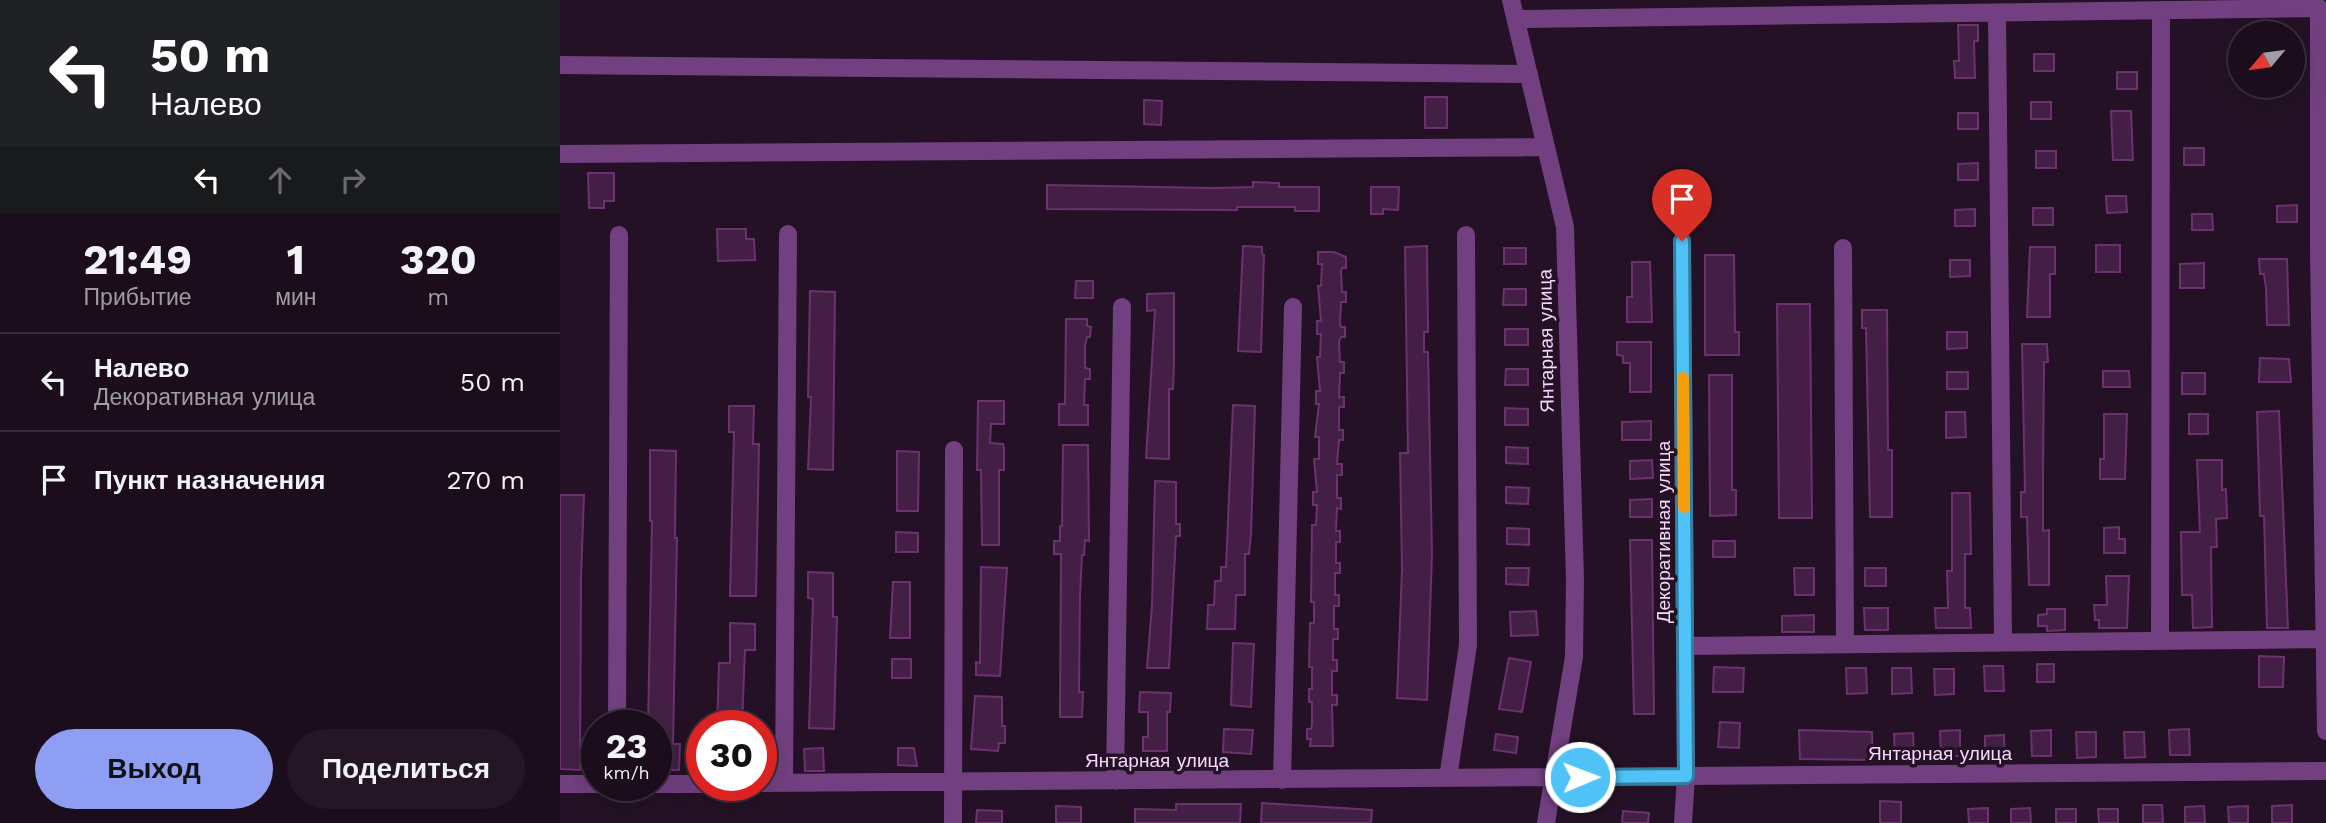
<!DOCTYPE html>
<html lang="ru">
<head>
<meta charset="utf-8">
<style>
	body { margin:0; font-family:"Work Sans",sans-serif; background:#241625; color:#f1f3f6; height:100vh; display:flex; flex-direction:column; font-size:26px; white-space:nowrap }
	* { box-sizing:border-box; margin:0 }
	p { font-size:23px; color:#a09ca3 }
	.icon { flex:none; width:38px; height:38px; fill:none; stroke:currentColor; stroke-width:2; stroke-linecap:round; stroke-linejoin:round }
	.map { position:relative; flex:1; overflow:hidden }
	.details { display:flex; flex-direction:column; background:#1b0d1c; width:560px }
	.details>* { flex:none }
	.top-card { background:#202124; color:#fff; overflow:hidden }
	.needle { width:46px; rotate:241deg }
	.fabs { position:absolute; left:1668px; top:21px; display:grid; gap:14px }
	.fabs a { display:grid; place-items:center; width:77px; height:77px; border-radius:50%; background:#1b0d1c; box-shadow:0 7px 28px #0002,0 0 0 2px #392d3b; font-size:35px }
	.speed { position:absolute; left:21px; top:710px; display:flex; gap:14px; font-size:35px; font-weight:700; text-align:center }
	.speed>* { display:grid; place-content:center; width:91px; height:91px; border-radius:50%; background:#1b0d1c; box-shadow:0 7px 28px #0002,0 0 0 2px #392d3b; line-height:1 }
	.speed small { font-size:18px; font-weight:400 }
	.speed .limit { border:10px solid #d22; background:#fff; color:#111 }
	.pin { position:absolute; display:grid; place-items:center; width:60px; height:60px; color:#fff; margin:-72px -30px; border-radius:50% 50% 50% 0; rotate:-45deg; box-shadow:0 0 7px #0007 }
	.pin .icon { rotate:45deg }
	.me { position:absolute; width:77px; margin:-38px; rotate:89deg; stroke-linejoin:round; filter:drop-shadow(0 0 5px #0008) }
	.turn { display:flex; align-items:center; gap:24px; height:147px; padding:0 35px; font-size:32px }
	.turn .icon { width:91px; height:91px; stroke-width:2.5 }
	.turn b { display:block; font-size:49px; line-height:60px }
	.lanes { display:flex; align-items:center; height:66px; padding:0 35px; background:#0003; justify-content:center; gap:35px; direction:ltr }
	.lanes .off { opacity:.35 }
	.eta { display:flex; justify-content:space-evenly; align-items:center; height:119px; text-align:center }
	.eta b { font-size:42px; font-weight:700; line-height:49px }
	.action { display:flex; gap:14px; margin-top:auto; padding:14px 35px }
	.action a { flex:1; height:80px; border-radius:42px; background:#8e9ef2; color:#111; font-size:28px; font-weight:700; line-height:80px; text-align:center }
	.action a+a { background:#241625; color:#f1f3f6 }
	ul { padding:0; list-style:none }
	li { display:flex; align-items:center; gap:21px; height:98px; padding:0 35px; border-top:2px solid #392d3b }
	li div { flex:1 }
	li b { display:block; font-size:26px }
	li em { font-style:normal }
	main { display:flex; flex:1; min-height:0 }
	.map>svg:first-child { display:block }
	.building { fill:#431f45; stroke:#6b326f; stroke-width:2 }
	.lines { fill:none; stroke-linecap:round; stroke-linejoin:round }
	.minor { stroke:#724080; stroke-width:18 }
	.route-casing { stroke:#337fa1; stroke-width:18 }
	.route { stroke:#4fc3f7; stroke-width:12 }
	.slow { stroke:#f59e0b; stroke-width:12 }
	.labels { text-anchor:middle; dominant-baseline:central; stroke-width:7; stroke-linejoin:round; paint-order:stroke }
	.street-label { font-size:19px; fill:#f7d8fc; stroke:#241125 }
</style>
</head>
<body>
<main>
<section class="details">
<div class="top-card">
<div class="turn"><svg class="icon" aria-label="left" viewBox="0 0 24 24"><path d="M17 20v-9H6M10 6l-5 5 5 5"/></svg><div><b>50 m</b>Налево</div></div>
<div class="lanes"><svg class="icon" aria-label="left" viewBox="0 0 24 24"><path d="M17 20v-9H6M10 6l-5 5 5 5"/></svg><svg class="icon off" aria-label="ahead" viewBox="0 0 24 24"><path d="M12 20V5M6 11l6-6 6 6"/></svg><svg class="icon off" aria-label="right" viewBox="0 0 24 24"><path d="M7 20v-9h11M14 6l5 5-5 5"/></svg></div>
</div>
<div class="eta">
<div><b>21:49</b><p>Прибытие</p></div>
<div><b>1</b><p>мин</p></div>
<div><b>320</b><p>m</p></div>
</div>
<ul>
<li><svg class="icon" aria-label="left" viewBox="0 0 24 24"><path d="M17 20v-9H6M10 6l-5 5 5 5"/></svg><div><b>Налево</b><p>Декоративная улица</p></div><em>50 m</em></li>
<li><svg class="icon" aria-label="arrive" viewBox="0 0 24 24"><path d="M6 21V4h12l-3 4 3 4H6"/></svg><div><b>Пункт назначения</b></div><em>270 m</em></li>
</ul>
<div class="action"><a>Выход</a><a>Поделиться</a></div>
</section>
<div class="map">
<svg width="1766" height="823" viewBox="0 0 1766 823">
	<rect width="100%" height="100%" fill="#241125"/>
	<path class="building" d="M 1398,25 L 1418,25 L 1418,41 L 1414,41 L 1415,78 L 1395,78 L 1394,61 L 1399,61 Z
		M 1474,54 L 1494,54 L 1494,71 L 1474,71 Z
		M 1557,72 L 1577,72 L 1577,89 L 1557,89 Z
		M 865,97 L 887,97 L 887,128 L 865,128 Z
		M 584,100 L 602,101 L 601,125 L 584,124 Z
		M 1471,102 L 1491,102 L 1491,119 L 1471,119 Z
		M 1551,111 L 1571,111 L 1573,160 L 1553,160 Z
		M 1398,113 L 1418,113 L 1418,129 L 1398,129 Z
		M 1624,148 L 1644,148 L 1644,165 L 1624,165 Z
		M 1476,151 L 1496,151 L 1496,168 L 1476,168 Z
		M 1418,163 L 1418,180 L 1398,180 L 1398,164 Z
		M 28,173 L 54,173 L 54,201 L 44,201 L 44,208 L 29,208 Z
		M 693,182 L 719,183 L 719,187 L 759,187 L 759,211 L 735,211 L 735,207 L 677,207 L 677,210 L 487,209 L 487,185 L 653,188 L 693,187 Z
		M 811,187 L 839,187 L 838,210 L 823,209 L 823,214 L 811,214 Z
		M 1546,196 L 1566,196 L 1567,212 L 1547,213 Z
		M 1737,205 L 1737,222 L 1717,222 L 1717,206 Z
		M 1473,208 L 1493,208 L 1493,225 L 1473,225 Z
		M 1415,209 L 1415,226 L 1395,226 L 1395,210 Z
		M 1632,214 L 1652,214 L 1653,230 L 1632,230 Z
		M 157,229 L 186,229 L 186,239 L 194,239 L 195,260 L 158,261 Z
		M 1536,245 L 1560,245 L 1560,272 L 1536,272 Z
		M 683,246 L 702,247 L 702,254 L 704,255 L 701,352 L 678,351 Z
		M 867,246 L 868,332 L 864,332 L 864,352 L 868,352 L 872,554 L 867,700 L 837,698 L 842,569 L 840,453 L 848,453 L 845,247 Z
		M 1470,247 L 1495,247 L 1495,274 L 1490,274 L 1490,317 L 1467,317 Z
		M 944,248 L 966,248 L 966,264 L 944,264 Z
		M 758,252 L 774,252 L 786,257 L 786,268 L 782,268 L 781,271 L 782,292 L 786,292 L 786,302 L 781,302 L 780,323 L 781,327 L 785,327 L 785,337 L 781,337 L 779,341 L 780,362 L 784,362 L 784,373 L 780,373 L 780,376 L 779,397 L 784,397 L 784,407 L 779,407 L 779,430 L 783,430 L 783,440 L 779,440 L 777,464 L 782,464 L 782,475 L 777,475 L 777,498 L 781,498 L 781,509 L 777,508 L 776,531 L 780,531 L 780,542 L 776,542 L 776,563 L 780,563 L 780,573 L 775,573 L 775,595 L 779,595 L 779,606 L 774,606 L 774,629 L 778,629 L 778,639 L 773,639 L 773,660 L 777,660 L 777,671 L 772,671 L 772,695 L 777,695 L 777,705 L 772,705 L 773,746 L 750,746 L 751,739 L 747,739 L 747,729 L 751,729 L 752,724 L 752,702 L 749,702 L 749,689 L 752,689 L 752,667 L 749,667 L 750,623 L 754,623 L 754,602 L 751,602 L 752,525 L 756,525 L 757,505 L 753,505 L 753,492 L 757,492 L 754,459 L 759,459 L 759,437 L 755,437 L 759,404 L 756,404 L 756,391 L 760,391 L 757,357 L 760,357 L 761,334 L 757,334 L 757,321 L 761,321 L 758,286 L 761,286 L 762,264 L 758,264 Z
		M 1145,255 L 1174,255 L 1175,332 L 1179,332 L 1179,355 L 1145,355 Z
		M 1699,259 L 1727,259 L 1729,325 L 1707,325 L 1706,288 L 1704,274 L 1700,274 Z
		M 1390,260 L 1410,260 L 1410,276 L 1390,277 Z
		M 1072,262 L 1090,262 L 1092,322 L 1067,322 L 1067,297 L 1072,297 Z
		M 1644,263 L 1644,288 L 1620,288 L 1620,264 Z
		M 516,281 L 533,281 L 533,298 L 515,298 Z
		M 944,289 L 966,289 L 966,305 L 943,305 Z
		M 250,291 L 275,292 L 273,470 L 248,469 L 251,397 L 248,397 Z
		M 614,293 L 614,365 L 613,389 L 609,389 L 609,459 L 586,458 L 595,310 L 587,311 L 587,294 Z
		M 1217,304 L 1250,304 L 1252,518 L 1219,518 Z
		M 1302,310 L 1327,310 L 1328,450 L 1332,450 L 1332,517 L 1310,517 L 1306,328 L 1302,328 Z
		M 506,319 L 527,319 L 527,326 L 531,327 L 530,337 L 527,337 L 525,346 L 525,368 L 530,369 L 530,379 L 525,379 L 524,405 L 528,405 L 528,425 L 499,425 L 499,404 L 505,404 Z
		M 945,329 L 968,329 L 968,345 L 945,345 Z
		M 1387,332 L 1407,332 L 1407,348 L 1387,349 Z
		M 1057,342 L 1091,342 L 1091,392 L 1070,392 L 1070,363 L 1063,363 L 1063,356 L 1057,355 Z
		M 1462,344 L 1487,344 L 1488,362 L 1484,362 L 1483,475 L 1483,531 L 1489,530 L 1489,585 L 1469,585 L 1467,517 L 1461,517 L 1461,492 L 1465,492 Z
		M 1700,358 L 1729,359 L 1731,382 L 1699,382 Z
		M 946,369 L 968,369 L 968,385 L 945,385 Z
		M 1543,371 L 1569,371 L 1570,387 L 1543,387 Z
		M 1387,372 L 1408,372 L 1408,389 L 1387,389 Z
		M 1622,373 L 1645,373 L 1645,394 L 1622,394 Z
		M 1149,375 L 1172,375 L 1172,490 L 1176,490 L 1176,515 L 1150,516 Z
		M 418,401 L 444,401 L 444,424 L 431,424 L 430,443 L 443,444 L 444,449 L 444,470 L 439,470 L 439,545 L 422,545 L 421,470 L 417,470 Z
		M 673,405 L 695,406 L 691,534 L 689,554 L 685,554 L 685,595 L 676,595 L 675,629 L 647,629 L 648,605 L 654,605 L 655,581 L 661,581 L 661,567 L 666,567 Z
		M 169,406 L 194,406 L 193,444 L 199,444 L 196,596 L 170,596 L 174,432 L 169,432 Z
		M 945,408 L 968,409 L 968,425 L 945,425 Z
		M 1719,411 L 1728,628 L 1707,628 L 1704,516 L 1700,516 L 1697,412 Z
		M 1386,412 L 1405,412 L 1406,437 L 1386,438 Z
		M 1544,414 L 1567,414 L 1565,479 L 1540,479 L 1540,459 L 1544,459 Z
		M 1629,414 L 1648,414 L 1648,434 L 1629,434 Z
		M 1091,421 L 1091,440 L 1062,440 L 1062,422 Z
		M 503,445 L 528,445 L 529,541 L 525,540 L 524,555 L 522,555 L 520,595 L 519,692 L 523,692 L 522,717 L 500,717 L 501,554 L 494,554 L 494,541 L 500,541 L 500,526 L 502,526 Z
		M 946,447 L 968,448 L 968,464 L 946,463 Z
		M 90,450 L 116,451 L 115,538 L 117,538 L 113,744 L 120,744 L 119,770 L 96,770 L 96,726 L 88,726 L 92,521 L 90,521 Z
		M 337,451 L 359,452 L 358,511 L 337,511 Z
		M 1092,460 L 1093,478 L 1070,479 L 1070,461 Z
		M 1637,460 L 1662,460 L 1662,490 L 1666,489 L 1667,518 L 1656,519 L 1657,547 L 1651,547 L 1652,627 L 1633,628 L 1632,595 L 1622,595 L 1621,532 L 1640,532 Z
		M 595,481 L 616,482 L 616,524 L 620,524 L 620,536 L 616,536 L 609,668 L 587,668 L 592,605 Z
		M 946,487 L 969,488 L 968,504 L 946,503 Z
		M 1392,493 L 1410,493 L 1411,554 L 1405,554 L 1405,608 L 1410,608 L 1411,628 L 1376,628 L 1375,608 L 1388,608 L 1387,571 L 1392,571 Z
		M 0,495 L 24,495 L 21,577 L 20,770 L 0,769 Z
		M 1092,499 L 1092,517 L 1070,517 L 1070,500 Z
		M 1559,527 L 1559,539 L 1565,539 L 1565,553 L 1544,553 L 1544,528 Z
		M 947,528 L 969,529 L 969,545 L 947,544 Z
		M 336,532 L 358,533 L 358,552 L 336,552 Z
		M 1070,540 L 1092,540 L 1094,714 L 1074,714 Z
		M 1153,541 L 1175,541 L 1175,557 L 1153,557 Z
		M 421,567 L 447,568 L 440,676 L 416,675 L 416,662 L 420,663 Z
		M 946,568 L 969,568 L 968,585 L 946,584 Z
		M 1234,568 L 1254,568 L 1254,595 L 1235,595 Z
		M 1305,568 L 1326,568 L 1326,586 L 1305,586 Z
		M 248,572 L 273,573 L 273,617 L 277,617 L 274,729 L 249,728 L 253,599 L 248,598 Z
		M 1546,576 L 1569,576 L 1567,628 L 1539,628 L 1539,620 L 1535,620 L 1534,605 L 1547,605 Z
		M 333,582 L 350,582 L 350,638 L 330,638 Z
		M 1304,608 L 1328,608 L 1328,630 L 1305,630 Z
		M 1487,609 L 1505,609 L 1505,630 L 1487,631 L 1487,626 L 1478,626 L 1478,615 L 1487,614 Z
		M 976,611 L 978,635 L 951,636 L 950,612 Z
		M 1254,615 L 1254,632 L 1222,632 L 1222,616 Z
		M 170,623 L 195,624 L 195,650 L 185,650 L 182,726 L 157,726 L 159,663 L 170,663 Z
		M 673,643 L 694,644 L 691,707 L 671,705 Z
		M 1699,656 L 1724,657 L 1723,687 L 1699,687 Z
		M 949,658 L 971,662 L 962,712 L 939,709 Z
		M 332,659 L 351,659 L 351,678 L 332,678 Z
		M 1477,664 L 1494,664 L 1494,682 L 1477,682 Z
		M 1424,666 L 1443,666 L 1444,691 L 1425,691 Z
		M 1154,667 L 1184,668 L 1183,692 L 1153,692 Z
		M 1286,668 L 1306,668 L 1307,693 L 1287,694 Z
		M 1332,668 L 1351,668 L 1352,693 L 1332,694 Z
		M 1374,669 L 1394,669 L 1394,694 L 1375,695 Z
		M 580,692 L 611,693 L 610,712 L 607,712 L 607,751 L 583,751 L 583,737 L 588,737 L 588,712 L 579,712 Z
		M 415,696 L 442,697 L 442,726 L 445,726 L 445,743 L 439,743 L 438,751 L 411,749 Z
		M 1160,722 L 1180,723 L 1179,748 L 1158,747 Z
		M 664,729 L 693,730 L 691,754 L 663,752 Z
		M 1629,729 L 1630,755 L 1610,755 L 1609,730 Z
		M 1239,730 L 1312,732 L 1313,760 L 1240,759 Z
		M 1400,730 L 1400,756 L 1381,756 L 1380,731 Z
		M 1491,730 L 1491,756 L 1472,756 L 1471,731 Z
		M 1516,732 L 1536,732 L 1536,757 L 1517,758 Z
		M 1564,732 L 1584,732 L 1585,757 L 1565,758 Z
		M 1353,733 L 1354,759 L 1335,759 L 1334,734 Z
		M 936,734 L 958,737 L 956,753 L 934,750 Z
		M 1444,735 L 1445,761 L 1425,761 L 1425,736 Z
		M 263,748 L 264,771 L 245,771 L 244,749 Z
		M 338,748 L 354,748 L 357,766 L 338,765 Z
		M 1320,801 L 1341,802 L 1341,823 L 1320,823 Z
		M 702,803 L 812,810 L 811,823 L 701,823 Z
		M 616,804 L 681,804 L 680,823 L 575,823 L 575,809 L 616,810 Z
		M 1583,805 L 1602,805 L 1603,823 L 1583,823 Z
		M 1732,805 L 1732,823 L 1712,823 L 1712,806 Z
		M 496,806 L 521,807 L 521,823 L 496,823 Z
		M 1644,806 L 1645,823 L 1625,823 L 1625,807 Z
		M 1688,806 L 1688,823 L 1669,823 L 1668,807 Z
		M 1428,808 L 1428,823 L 1409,823 L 1408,809 Z
		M 1470,808 L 1471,823 L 1451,823 L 1451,809 Z
		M 1496,809 L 1516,809 L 1516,823 L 1496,823 Z
		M 1538,809 L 1558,809 L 1558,823 L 1539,823 Z
		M 417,810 L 442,811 L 442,823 L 416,823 Z
		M 1063,811 L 1089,813 L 1088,823 L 1062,823 Z"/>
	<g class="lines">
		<path class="minor" d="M 951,0 L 1005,227 L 1015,581 L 1014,657 L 986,823
			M 1437,13 L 1443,642
			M 956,19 L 1759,8 L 1759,250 L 1766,731
			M 0,65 L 969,74
			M 0,154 L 986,147
			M 1122,241 L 1126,776 L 1123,823
			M 1283,248 L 1285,644
			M 1600,641 L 1601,10
			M 1125,646 L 1764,639
			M 57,726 L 59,235
			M 888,778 L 908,645 L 906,235
			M 722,780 L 733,307
			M 555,781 L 562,307
			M 201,783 L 1766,771
			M 224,783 L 228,234
			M 0,784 L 37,784
			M 96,784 L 142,784
			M 393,823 L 394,450"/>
	</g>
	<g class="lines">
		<defs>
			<path id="route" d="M 1020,777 L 1126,776 L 1122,241"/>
		</defs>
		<use href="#route" class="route-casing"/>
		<use href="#route" class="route"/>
		<path class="slow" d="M 1123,378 L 1124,507"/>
	</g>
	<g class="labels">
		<g class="street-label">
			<text transform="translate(986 341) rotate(-91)">Янтарная улица</text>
			<text transform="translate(1103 532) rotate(-90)">Декоративная улица</text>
			<text x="1380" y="753">Янтарная улица</text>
			<text x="597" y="760">Янтарная улица</text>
		</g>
	</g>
</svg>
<div class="fabs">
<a><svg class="needle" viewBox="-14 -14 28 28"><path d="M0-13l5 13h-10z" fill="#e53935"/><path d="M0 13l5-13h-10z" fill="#a09ca3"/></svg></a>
</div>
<div class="speed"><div>23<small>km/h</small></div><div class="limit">30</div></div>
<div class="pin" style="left:1122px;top:241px;background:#d93025"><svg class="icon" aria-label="arrive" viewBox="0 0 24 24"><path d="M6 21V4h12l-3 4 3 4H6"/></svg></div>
<svg class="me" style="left:1020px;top:777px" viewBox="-20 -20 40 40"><circle r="17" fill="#4fc3f7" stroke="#fff" stroke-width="3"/><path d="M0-11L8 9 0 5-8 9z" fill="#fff"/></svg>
</div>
</main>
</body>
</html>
